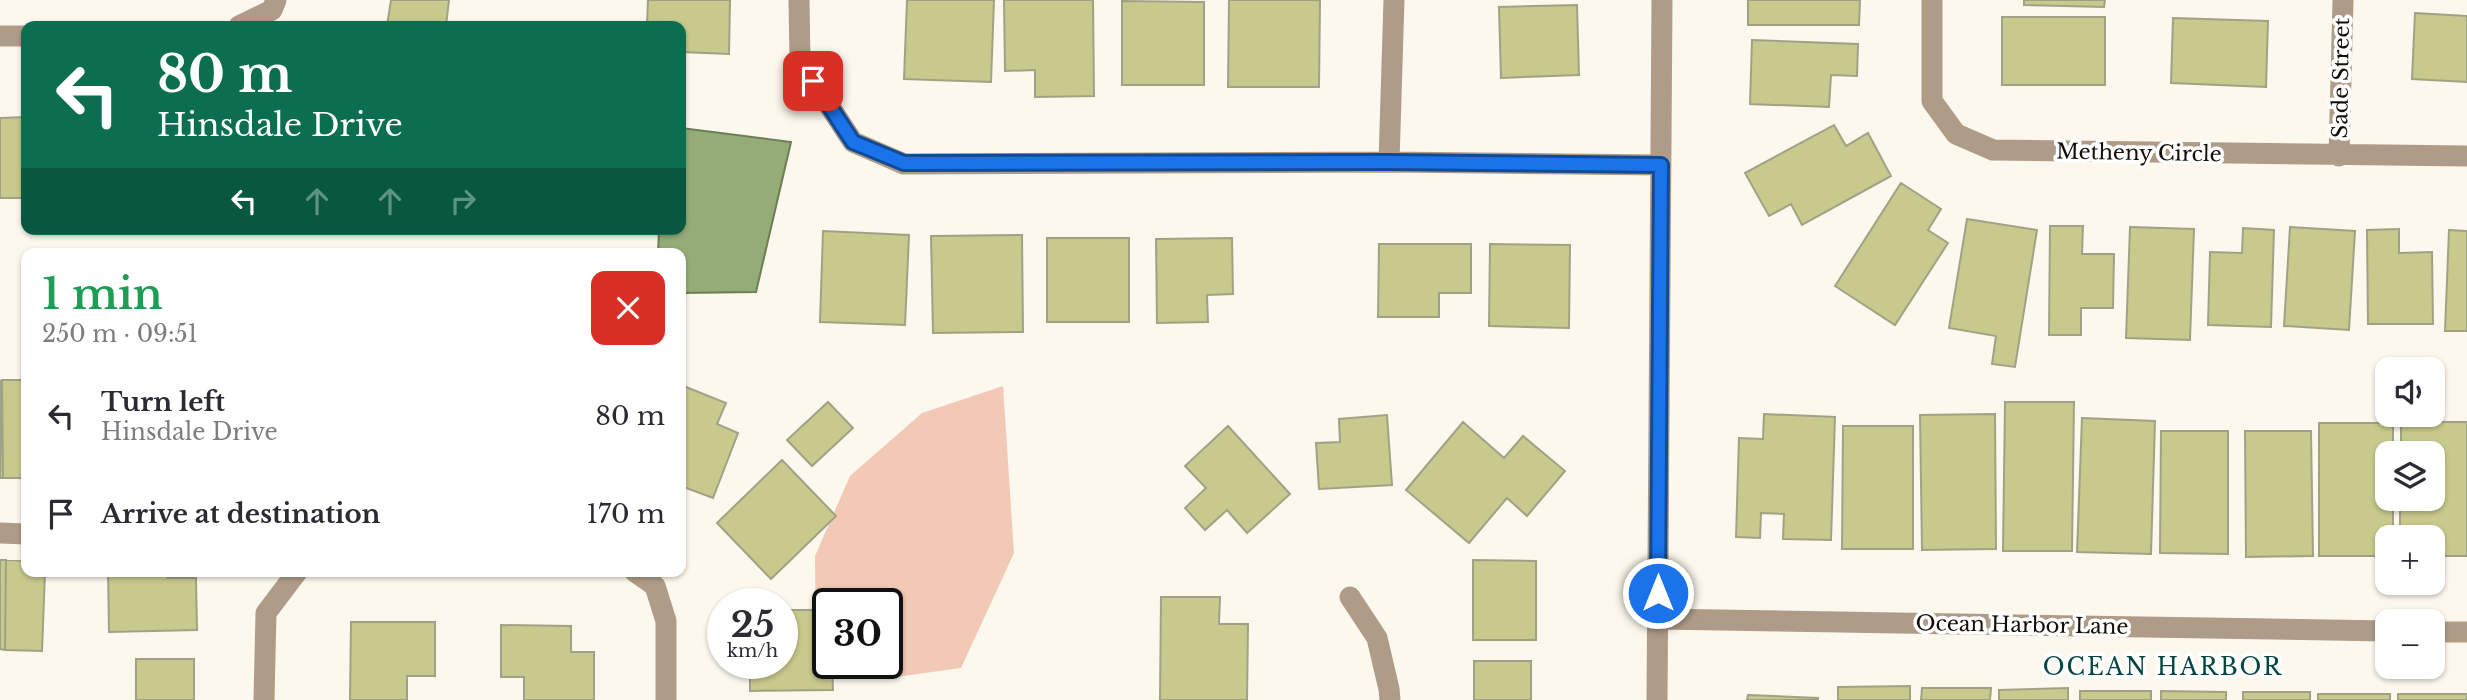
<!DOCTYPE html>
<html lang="en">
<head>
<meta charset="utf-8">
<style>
	body { margin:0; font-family:"Libre Baskerville",serif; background:#f2f2f3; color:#2b2b33; height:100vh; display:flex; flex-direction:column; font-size:26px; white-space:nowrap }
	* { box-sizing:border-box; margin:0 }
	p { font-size:23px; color:#7c7c81 }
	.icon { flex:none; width:38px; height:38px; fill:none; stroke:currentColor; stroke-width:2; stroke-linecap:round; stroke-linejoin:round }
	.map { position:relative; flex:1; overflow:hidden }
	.details { position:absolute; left:21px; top:248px; width:665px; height:329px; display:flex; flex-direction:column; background:#fff; border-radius:14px; box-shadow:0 2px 5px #0004 }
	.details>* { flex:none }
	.top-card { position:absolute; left:21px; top:21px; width:665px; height:214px; border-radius:14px; box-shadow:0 2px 5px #0004; background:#0b6e4f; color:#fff; overflow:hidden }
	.tools { position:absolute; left:2375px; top:357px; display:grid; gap:14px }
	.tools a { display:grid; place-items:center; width:70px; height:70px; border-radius:14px; background:#fff; box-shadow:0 2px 5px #0004; font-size:35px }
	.speed { position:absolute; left:707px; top:588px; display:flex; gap:14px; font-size:35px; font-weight:700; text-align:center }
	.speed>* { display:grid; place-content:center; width:91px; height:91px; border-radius:50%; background:#fff; box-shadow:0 2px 5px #0004; line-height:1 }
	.speed small { font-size:18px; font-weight:400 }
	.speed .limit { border:4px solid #111; border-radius:10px; background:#fff; color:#111 }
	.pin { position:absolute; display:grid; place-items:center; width:60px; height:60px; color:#fff; margin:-30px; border-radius:14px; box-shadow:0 4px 10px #0006 }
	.me { position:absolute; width:77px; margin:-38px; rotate:0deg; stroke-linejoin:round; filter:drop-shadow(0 0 5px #0008) }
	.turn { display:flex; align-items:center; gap:24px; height:147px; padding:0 21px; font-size:32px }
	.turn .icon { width:91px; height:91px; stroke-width:2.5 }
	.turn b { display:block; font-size:49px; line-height:60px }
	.lanes { display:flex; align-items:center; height:66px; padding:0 21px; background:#0003; justify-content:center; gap:35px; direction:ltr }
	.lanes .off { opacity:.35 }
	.round { display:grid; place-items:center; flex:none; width:74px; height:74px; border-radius:14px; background:#f2f2f3 }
	.summary { display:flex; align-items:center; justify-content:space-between; height:119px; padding:0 21px }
	h1 { font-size:42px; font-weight:600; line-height:52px; color:#1e9e55 }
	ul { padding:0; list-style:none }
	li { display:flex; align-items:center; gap:21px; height:98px; padding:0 21px }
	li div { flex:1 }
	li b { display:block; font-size:26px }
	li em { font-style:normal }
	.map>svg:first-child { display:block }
	.green { fill:#f1c9b5 }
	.water { fill:#94ad78; stroke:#6d7d56; stroke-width:2 }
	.building { fill:#c8c98c; stroke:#a1a285; stroke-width:2 }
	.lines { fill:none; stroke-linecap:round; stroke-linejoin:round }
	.minor { stroke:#af9c88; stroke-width:21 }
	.route-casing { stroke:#114b97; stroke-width:18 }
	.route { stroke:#1a73e8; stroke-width:12 }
	.labels { text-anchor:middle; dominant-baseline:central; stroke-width:7; stroke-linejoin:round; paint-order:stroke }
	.street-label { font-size:21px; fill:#120e05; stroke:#fff }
	.neighbourhood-label { font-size:23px; letter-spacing:2px; fill:#054643; stroke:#fff }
</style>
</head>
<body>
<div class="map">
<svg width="2467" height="700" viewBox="0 0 2467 700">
	<rect width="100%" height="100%" fill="#fdf8ed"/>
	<path class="green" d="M 1003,386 L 1014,553 L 961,668 L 889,678 L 857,663 L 887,663 L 887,604 L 828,604 L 828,649 L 816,644 L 815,556 L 850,476 L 922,413 Z"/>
	<path class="water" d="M 681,128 L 791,142 L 756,292 L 681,293 L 681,254 L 658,254 L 659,229 L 681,229 Z"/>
	<path class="building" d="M 391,0 L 449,0 L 446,26 L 387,26 Z
		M 648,0 L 730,0 L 729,54 L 681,52 L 681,26 L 647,24 Z
		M 907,0 L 994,0 L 991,82 L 904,79 Z
		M 1004,0 L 1093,0 L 1094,96 L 1035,97 L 1035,70 L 1005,71 Z
		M 1229,0 L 1320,0 L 1319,87 L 1228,87 Z
		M 1748,0 L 1860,0 L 1859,25 L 1748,25 Z
		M 2024,0 L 2105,0 L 2104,7 L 2024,5 Z
		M 1122,1 L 1204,2 L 1204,85 L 1122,85 Z
		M 1577,5 L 1579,75 L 1501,78 L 1499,7 Z
		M 2415,13 L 2467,16 L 2467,82 L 2412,79 Z
		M 2002,17 L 2105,17 L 2105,85 L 2002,85 Z
		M 2173,18 L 2268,21 L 2266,87 L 2171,83 Z
		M 1752,40 L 1858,44 L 1857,76 L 1831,75 L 1829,107 L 1750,104 Z
		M 26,117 L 26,198 L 0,198 L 0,118 Z
		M 1834,125 L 1846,146 L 1868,133 L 1891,176 L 1802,225 L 1791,204 L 1769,216 L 1745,173 Z
		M 1901,183 L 1941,209 L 1928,230 L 1948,243 L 1895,325 L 1835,286 Z
		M 1967,219 L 2037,230 L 2015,367 L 1992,364 L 1996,336 L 1949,328 Z
		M 2050,226 L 2083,226 L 2082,254 L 2114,254 L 2113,308 L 2081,308 L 2081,335 L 2049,335 Z
		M 2130,227 L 2194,229 L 2190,340 L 2126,338 Z
		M 2290,227 L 2355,231 L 2349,330 L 2284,326 Z
		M 2243,228 L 2274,230 L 2271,327 L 2208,325 L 2210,252 L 2242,253 Z
		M 2399,229 L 2399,253 L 2432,252 L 2433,324 L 2368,324 L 2367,230 Z
		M 2449,230 L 2467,231 L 2467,331 L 2445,331 Z
		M 823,231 L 909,235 L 905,325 L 820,322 Z
		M 1022,235 L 1023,332 L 933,333 L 931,236 Z
		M 1047,238 L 1129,238 L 1129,322 L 1047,322 Z
		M 1232,238 L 1233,294 L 1207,295 L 1208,322 L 1157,323 L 1156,239 Z
		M 1379,244 L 1471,244 L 1471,293 L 1439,293 L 1439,317 L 1378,317 Z
		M 1490,244 L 1570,245 L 1569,328 L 1489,326 Z
		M 0,380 L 3,478 L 0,478 Z
		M 2,380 L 26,380 L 26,478 L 3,478 Z
		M 681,385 L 726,403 L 717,424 L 738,433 L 713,498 L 681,486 Z
		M 828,402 L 853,428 L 812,466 L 787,440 Z
		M 2005,402 L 2074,402 L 2072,551 L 2003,551 Z
		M 1764,414 L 1835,417 L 1831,540 L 1783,539 L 1784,514 L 1761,513 L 1760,538 L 1736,537 L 1739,438 L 1763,439 Z
		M 1995,414 L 1996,549 L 1922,550 L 1920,415 Z
		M 1387,415 L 1392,485 L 1319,489 L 1316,443 L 1340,442 L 1339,419 Z
		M 2082,418 L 2155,421 L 2151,554 L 2077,552 Z
		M 1463,422 L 1504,458 L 1523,436 L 1565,471 L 1527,516 L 1507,498 L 1469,543 L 1406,490 Z
		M 2401,422 L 2467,422 L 2467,556 L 2432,556 L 2432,537 L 2400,537 L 2400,499 L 2432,499 L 2432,453 L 2401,453 Z
		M 2319,423 L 2393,423 L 2393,453 L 2387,453 L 2387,499 L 2393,499 L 2393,537 L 2387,537 L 2387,556 L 2319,556 Z
		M 1228,426 L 1290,494 L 1247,533 L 1227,510 L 1205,530 L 1185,508 L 1206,488 L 1185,466 Z
		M 1843,426 L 1913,426 L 1913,549 L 1842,549 Z
		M 2161,431 L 2228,431 L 2228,554 L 2160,553 Z
		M 2245,431 L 2311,431 L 2313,556 L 2246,557 Z
		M 782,460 L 836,516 L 771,579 L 717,523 Z
		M 0,560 L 6,560 L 5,650 L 0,649 Z
		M 6,560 L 26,561 L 26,572 L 45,572 L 42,651 L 5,650 Z
		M 1473,560 L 1536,561 L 1536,640 L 1473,640 Z
		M 108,572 L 167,572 L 167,578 L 196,578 L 197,630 L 109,632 Z
		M 1161,597 L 1220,597 L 1219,624 L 1248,624 L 1247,700 L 1160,700 Z
		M 782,610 L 828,610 L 828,663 L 832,663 L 833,690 L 750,691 L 750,663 L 782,663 Z
		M 351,622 L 435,622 L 435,676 L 407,676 L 407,700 L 350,700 Z
		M 501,625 L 571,626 L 571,652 L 594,652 L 594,700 L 524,700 L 524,677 L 501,677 Z
		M 136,659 L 194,659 L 194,700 L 136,700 Z
		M 1474,661 L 1531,661 L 1531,700 L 1474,700 Z
		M 1910,686 L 1910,700 L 1838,700 L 1838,687 Z
		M 1922,688 L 1991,688 L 1990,700 L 1921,700 Z
		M 2068,688 L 2068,700 L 1999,700 L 1999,690 Z
		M 2080,691 L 2151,691 L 2151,700 L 2080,700 Z
		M 2161,691 L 2226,692 L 2226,700 L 2161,700 Z
		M 2243,692 L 2310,692 L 2310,700 L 2243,700 Z
		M 2318,694 L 2390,694 L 2390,700 L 2318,700 Z
		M 2398,694 L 2467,694 L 2467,700 L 2398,700 Z
		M 1748,695 L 1818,698 L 1818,700 L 1747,700 Z"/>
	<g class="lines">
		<path class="minor" d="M 799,0 L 800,61 L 853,142 L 904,164 L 1389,162 L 1394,0
			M 1932,0 L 1932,101 L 1956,134 L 1993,150 L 2467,156
			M 239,26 L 272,10 L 276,0
			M 0,36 L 26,36
			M 2339,156 L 2343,0
			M 1389,162 L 1661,165
			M 0,533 L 26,534
			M 635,572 L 655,586 L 666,621 L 666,700
			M 1350,597 L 1377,638 L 1389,689 L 1390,700
			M 1658,619 L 2387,631
			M 2432,632 L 2467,632
			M 264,700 L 266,613 L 297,572
			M 1657,700 L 1662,0"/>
	</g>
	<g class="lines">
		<defs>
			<path id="route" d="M 813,81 L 853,142 L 904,163 L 1389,162 L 1661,165 L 1658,593"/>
		</defs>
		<use href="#route" class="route-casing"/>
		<use href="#route" class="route"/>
	</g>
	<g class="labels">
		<g class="street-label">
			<text transform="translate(2341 78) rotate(-89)">Sade Street</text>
			<text transform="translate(2139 153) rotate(1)">Metheny Circle</text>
			<text transform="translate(2022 625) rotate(1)">Ocean Harbor Lane</text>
		</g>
		<g class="neighbourhood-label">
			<text x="2163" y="667">OCEAN HARBOR</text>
		</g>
	</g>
</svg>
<div class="tools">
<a><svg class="icon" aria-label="sound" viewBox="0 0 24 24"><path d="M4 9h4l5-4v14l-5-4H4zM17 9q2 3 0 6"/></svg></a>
<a><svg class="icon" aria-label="layers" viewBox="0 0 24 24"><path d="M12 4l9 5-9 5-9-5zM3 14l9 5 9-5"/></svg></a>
<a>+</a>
<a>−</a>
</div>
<div class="speed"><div>25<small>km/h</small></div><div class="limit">30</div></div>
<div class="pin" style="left:813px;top:81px;background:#d93025"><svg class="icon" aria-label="arrive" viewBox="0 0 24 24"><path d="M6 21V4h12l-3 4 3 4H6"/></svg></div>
<svg class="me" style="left:1658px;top:593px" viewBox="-20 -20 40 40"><circle r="17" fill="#1a73e8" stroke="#fff" stroke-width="3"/><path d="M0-11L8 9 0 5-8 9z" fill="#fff"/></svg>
<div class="top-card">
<div class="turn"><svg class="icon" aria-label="left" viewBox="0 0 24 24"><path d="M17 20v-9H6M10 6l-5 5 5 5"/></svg><div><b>80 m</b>Hinsdale Drive</div></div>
<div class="lanes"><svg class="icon" aria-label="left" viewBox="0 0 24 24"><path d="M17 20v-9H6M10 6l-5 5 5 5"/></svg><svg class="icon off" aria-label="ahead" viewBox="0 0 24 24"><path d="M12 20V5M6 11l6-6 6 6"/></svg><svg class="icon off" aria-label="ahead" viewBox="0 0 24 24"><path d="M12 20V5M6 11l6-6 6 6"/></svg><svg class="icon off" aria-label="right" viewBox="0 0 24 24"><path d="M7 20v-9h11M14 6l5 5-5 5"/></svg></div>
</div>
<section class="details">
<div class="summary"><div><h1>1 min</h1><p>250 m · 09:51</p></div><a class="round" style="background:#d93025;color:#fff"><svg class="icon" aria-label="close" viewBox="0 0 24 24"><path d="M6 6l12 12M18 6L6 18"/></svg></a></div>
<ul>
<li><svg class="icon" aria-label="left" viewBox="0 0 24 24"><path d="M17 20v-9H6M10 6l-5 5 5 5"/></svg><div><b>Turn left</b><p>Hinsdale Drive</p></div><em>80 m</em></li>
<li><svg class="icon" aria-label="arrive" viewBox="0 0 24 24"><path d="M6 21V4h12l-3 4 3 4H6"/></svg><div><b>Arrive at destination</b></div><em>170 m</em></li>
</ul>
</section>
</div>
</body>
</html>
